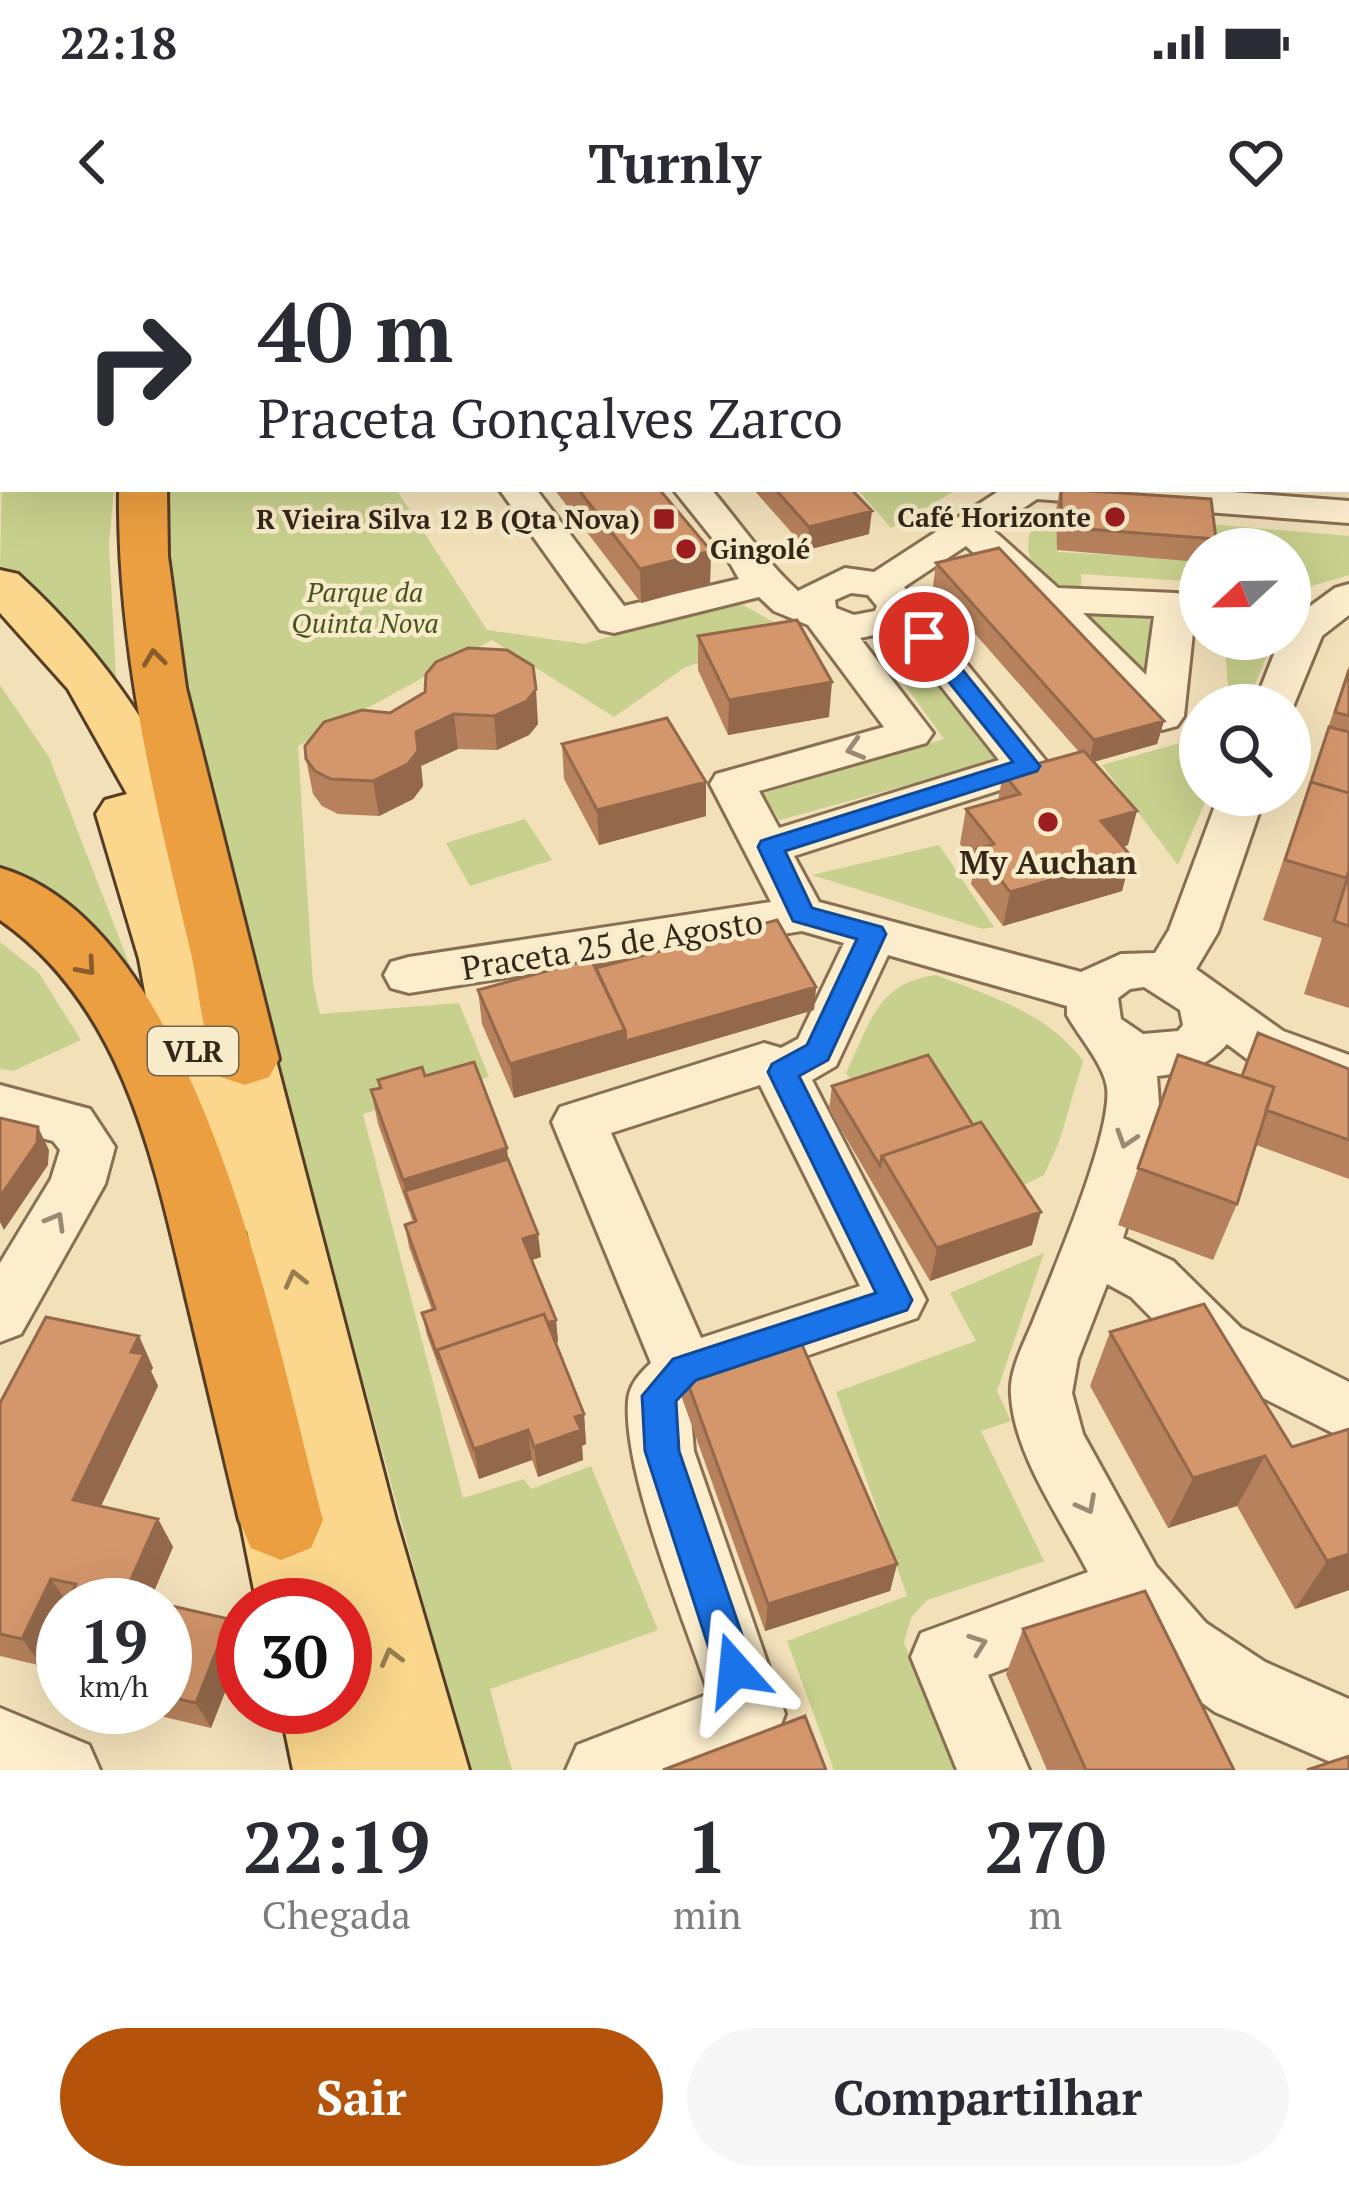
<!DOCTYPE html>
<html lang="pt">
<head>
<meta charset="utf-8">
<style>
	body { margin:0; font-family:"PT Serif",serif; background:#f7f7f7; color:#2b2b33; height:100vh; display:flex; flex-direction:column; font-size:45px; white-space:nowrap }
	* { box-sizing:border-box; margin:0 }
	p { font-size:39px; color:#7c7c81 }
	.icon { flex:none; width:66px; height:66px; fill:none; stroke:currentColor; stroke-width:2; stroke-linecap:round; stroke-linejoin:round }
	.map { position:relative; height:1530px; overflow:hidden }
	.drawer { display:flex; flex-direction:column; background:#fff; flex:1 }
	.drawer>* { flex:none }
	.hud { position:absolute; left:0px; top:0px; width:1350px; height:252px; box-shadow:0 12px 48px #0002; background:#fff; color:#2b2b33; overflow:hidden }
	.needle { width:78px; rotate:248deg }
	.fabs { position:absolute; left:1179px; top:288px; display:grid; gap:24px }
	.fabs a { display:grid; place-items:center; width:132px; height:132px; border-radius:50%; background:#fff; box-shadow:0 12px 48px #0002; font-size:60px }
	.speed { position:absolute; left:36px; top:1338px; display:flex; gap:24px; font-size:60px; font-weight:700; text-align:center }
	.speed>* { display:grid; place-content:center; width:156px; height:156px; border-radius:50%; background:#fff; box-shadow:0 12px 48px #0002; line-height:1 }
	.speed small { font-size:30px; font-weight:400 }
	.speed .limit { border:18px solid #d22; background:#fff; color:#111 }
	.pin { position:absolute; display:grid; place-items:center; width:102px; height:102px; color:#fff; margin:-51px; border:6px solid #fff; border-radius:50%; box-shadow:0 3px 12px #0007 }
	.me { position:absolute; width:132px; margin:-66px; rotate:342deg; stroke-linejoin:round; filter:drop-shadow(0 0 9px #0008) }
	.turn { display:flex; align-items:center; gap:42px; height:252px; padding:0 60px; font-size:54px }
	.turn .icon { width:156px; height:156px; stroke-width:2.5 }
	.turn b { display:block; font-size:84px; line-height:102px }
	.eta { display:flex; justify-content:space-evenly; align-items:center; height:204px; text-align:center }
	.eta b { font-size:72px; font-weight:700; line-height:84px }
	.button { display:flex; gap:24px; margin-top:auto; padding:24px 60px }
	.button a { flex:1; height:138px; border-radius:72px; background:#b45309; color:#fff; font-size:48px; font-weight:700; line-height:138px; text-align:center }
	.button a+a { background:#f7f7f7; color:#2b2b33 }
	.status { display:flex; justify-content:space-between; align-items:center; height:84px; padding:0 60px; background:#fff; direction:ltr }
	.status svg { height:33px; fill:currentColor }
	header { display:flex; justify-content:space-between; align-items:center; height:156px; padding:0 60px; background:#fff; font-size:54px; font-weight:700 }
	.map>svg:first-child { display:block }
	.green { fill:#c8d08d }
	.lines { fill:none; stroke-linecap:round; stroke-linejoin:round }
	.street-casing { stroke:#896f53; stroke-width:6 }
	.primary-casing { stroke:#563d28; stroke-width:6 }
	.highway-casing { stroke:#563d28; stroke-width:6 }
	.street { fill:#fceecd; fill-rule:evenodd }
	.primary { fill:#fad78c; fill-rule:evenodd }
	.highway { fill:#eb9f40; fill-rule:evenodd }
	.wall { fill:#b6815c }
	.shaded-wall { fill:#94694b }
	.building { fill:#d4966b; stroke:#94694b; stroke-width:3 }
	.oneway { stroke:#885d2b }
	.oneway2 { stroke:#9a8a73 }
	.oneway3 { stroke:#987f52 }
	.route { fill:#1a73e8; stroke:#114b97; stroke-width:3 }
	.poi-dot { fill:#9e1d1f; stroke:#f8ebc9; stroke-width:4.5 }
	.labels { text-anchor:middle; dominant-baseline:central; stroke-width:9; stroke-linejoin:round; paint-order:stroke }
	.far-poi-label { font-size:27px; font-weight:bold; fill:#372719; stroke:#f8ebc9; text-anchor:end }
	.far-park-label { font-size:27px; font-style:italic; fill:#47551e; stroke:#f8ebc9 }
	.shield { fill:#f8ebc9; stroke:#71624e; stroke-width:3 }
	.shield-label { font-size:30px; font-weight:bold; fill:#372719 }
	.poi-label { font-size:33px; font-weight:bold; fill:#372719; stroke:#f8ebc9 }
	.street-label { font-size:33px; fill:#372719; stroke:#f8ebc9 }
</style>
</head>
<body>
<div class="status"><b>22:18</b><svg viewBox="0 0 49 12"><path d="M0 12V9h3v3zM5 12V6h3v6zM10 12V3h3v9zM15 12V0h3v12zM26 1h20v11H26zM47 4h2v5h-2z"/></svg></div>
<header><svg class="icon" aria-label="back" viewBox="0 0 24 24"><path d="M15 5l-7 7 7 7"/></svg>Turnly<svg class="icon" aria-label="heart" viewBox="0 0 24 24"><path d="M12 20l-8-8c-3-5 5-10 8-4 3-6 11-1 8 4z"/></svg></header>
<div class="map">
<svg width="1349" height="1530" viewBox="0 0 1349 1530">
	<rect width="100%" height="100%" fill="#f2e0b9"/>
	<path class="green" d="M 3,198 L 3,249 L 114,249 L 109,304 L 116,437 L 108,438 L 59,375 L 0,327 Z
		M 161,249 L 396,249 L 487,390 L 584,404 L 639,388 L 637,383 L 734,360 L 788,390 L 684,428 L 614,477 L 492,400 L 298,506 L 313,744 L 320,774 L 459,763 L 489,837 L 363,874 L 463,1258 L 524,1239 L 531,1249 L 591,1226 L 658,1390 L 490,1449 L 512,1530 L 470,1530 L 459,1494 L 256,745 L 163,380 Z
		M 857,249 L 948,249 L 951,253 L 891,288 Z
		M 1039,274 L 1055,275 L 1058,312 L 1200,320 L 1200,342 L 1081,334 L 1082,354 C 1039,345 1012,316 1039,274 Z
		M 1209,284 L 1349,296 L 1349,335 L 1308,347 L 1290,364 L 1290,309 L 1212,309 Z
		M 1083,373 L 1149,378 L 1157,436 L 1149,440 Z
		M 1224,399 L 1274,399 L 1246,465 L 1210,465 L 1229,458 Z
		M 919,417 L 1006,518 L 780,580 L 761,554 L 944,499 L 892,427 Z
		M 0,445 L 49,517 L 132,731 L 118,736 L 0,631 Z
		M 1200,468 L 1200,555 L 1208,555 L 1178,625 L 1102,525 L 1194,499 L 1193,471 Z
		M 525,579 L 552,620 L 470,646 L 446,603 Z
		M 939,605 L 994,687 L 983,689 L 812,635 Z
		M 0,702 L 39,733 L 81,800 L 13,831 L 0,829 Z
		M 936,735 C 991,757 1047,772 1083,821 L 1059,902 L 1044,935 L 1014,950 L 858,850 L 846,833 C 870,784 876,743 936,735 Z
		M 1044,1013 L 997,1151 L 1011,1181 L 981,1191 L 1044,1321 L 927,1360 L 911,1378 L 904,1403 L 957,1530 L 834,1530 L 787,1401 L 907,1356 L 836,1152 L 976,1101 L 950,1053 Z"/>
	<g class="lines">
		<defs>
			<path id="street" d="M 332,0 L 362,0 L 364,3 L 334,3 Z
				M 461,0 L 492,0 L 494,3 L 463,3 Z
				M 836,0 L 868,0 L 870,3 L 838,3 Z
				M 499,249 L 536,249 L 624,366 L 739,339 L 725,314 L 673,249 L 711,249 C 740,283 765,321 798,351 L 845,328 L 874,332 L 1002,249 L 1192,249 L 1349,261 L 1349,283 L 1037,259 L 992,289 L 1058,348 L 1176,353 L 1190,356 L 1196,365 L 1184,476 L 1177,486 L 1162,490 L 1147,486 L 1033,367 L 966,306 L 904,347 L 1050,526 L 1044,536 L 794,616 L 819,662 L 1081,732 L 1121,714 L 1155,713 L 1169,690 L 1219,555 L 1265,555 L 1218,692 L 1196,729 L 1283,791 L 1349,815 L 1349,856 L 1247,819 L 1227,804 C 1208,826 1185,833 1157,836 L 1160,878 L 1123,998 L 1173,1021 L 1241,1088 L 1349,1142 L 1349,1201 L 1199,1126 L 1131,1057 L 1107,1044 L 1078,1119 L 1072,1153 L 1083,1194 L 1156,1326 L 1206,1383 L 1265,1422 L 1349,1459 L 1349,1530 L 1215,1472 L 1158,1431 L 1120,1386 L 988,1435 L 1029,1530 L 957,1530 L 911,1417 L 921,1393 L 1088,1332 C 1061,1279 1014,1215 1011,1155 C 1009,1132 1023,1105 1032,1084 C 1051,1036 1113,893 1107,847 C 1103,823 1079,797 1067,775 L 1067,766 L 888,715 L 836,826 L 812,840 L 926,1060 L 917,1078 L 706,1150 L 690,1166 L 694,1211 L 785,1474 L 775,1499 L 696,1530 L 566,1530 L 577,1505 L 709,1454 C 684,1379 623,1234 628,1161 C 629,1145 640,1133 651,1123 L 552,882 L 560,867 L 764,803 L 781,808 L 798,799 L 844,703 L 802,691 L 409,753 L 391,748 L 384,735 L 391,722 L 409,717 L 771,662 L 710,544 L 716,534 L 884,487 L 808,385 L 774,371 L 759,357 L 614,393 L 600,390 ZM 851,353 L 868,355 L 877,366 L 875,371 L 854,375 L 836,368 L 835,360 ZM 1083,373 L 1154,376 L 1146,435 ZM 897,390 L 999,520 L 779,588 L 759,551 L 926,503 L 933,493 L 860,398 ZM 1144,747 L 1180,770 L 1183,785 L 1178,791 L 1143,794 L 1121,779 L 1118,758 L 1130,749 ZM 760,845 L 860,1046 L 701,1098 L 611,893 Z
				M 1349,344 L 1349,375 L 1322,396 L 1290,474 L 1290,465 L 1254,465 L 1280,399 L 1290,399 L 1290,381 L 1335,348 Z
				M 0,845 L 90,869 L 115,907 L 105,944 L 21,1094 L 0,1102 L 0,1023 L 51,939 L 60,910 L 53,901 L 0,887 Z
				M 0,1468 L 89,1505 L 100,1530 L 0,1530 Z"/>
			<path id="primary" d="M 0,330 L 18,334 C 108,416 170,510 214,623 L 206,638 L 181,643 L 208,736 L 226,731 L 249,738 L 259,755 L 396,1280 L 469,1530 L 293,1530 L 280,1467 L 345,1467 L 345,1430 L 351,1432 L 345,1410 L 345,1365 L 257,1365 L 230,1229 L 242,1202 L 271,1191 L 294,1200 L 247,991 L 222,999 L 196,990 L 185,969 L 139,719 L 96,574 L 105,560 L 127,554 L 68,449 L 0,373 Z"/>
			<path id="highway" d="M 145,0 L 183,0 L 184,3 L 144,3 Z
				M 0,26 L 3,26 L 3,50 L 0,50 Z
				M 3,177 L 3,205 L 0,206 L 0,178 Z
				M 119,249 L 167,249 L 168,316 L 186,448 L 279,819 L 269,837 L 245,845 L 221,837 C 202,802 200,753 191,713 C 154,558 117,409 119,249 Z
				M 0,628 C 201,686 275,1103 323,1280 L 311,1308 L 281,1320 L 251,1308 L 239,1280 C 221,1206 204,1131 186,1057 C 154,921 123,765 0,680 Z"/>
		</defs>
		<use href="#street" class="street-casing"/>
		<use href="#primary" class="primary-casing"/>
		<use href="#highway" class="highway-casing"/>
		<use href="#street" class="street"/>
		<use href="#primary" class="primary"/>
		<use href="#highway" class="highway"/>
	</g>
	<path class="wall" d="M 368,0 L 462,0 L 463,3 L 370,3 Z
		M 529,0 L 611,0 L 614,3 L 531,3 Z
		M 1187,0 L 1285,0 L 1272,3 L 1191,3 Z
		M 1344,0 L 1349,0 L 1349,63 L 1347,63 L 1347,3 L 1344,3 Z
		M 554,249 L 659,249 L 711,311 L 710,344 L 641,363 Z
		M 753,249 L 851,249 L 869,294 L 807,310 Z
		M 1060,249 L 1216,299 L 1213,309 L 1200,309 L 1200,322 L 1057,310 L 1056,271 Z
		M 936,323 L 1164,481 L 1157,504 L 1094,522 L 1128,605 L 1123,607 L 1131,616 L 1122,651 L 1003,686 L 971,644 L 975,623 L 960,604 L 966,569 L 998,561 L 1003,533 L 1079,512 L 933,346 Z
		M 698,396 L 829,477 L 728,495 L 698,430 Z
		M 1349,426 L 1349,768 L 1304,754 L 1322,698 L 1263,680 Z
		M 425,452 L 538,484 L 529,495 L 497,510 L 458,509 L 421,526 L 423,546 L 413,559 L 379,576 L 338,574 L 322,566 L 313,554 L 306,519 Z
		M 562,504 L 706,576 L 599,605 L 564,539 Z
		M 596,728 L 816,747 L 814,770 L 514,858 L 482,784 L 478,750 Z
		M 1349,829 L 1349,939 L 1256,905 L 1237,964 L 1213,1020 L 1118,985 L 1138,928 L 1241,836 Z
		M 425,836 L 508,919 L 541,1017 L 532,1020 L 556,1080 L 558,1102 L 556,1103 L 584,1174 L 586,1204 L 582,1206 L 583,1220 L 538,1237 L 532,1220 L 479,1239 L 427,1095 L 422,1073 L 432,1070 L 409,1007 L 405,985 L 413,982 L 378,884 L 371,850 L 379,848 L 378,840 Z
		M 832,846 L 1032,1005 L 930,1041 L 829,869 Z
		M 46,1077 L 139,1096 L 153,1128 L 151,1131 L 158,1146 L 101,1266 L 158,1279 L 173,1307 L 150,1361 L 229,1379 L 243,1406 L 211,1488 L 122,1467 L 165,1467 L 165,1365 L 63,1365 L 63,1453 L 57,1451 L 38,1425 L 0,1416 L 0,1163 Z
		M 1110,1092 L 1292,1207 L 1349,1189 L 1349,1350 L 1295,1369 L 1237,1266 L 1168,1288 L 1090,1146 Z
		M 682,1127 L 897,1324 L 890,1351 L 765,1391 L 682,1158 Z
		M 1023,1389 L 1234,1530 L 1047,1530 L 1006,1434 Z"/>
	<path class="shaded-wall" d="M 434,0 L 462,0 L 463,3 L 418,3 Z
		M 1216,0 L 1285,0 L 1272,3 L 1215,3 Z
		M 872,271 L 869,294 L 807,310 L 809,287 Z
		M 711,311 L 710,344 L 641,363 L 640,329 Z
		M 832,442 L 829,477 L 728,495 L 729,460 Z
		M 536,449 L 538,484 L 529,495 L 497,510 L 494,476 Z
		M 454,474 L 458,509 L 421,526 L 423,546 L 413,559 L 379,576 L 373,541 L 416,492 Z
		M 1164,481 L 1157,504 L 1089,523 L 1094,500 Z
		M 706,542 L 706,576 L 599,605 L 597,570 Z
		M 1137,571 L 1128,605 L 1092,616 L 1101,581 Z
		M 1131,616 L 1122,651 L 1003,686 L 1010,652 Z
		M 816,747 L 814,770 L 514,858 L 510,824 L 625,790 Z
		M 38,887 L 49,910 L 48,925 L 4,990 L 0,982 L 0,957 Z
		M 507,908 L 511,942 L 405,951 L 403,940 Z
		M 1041,972 L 1032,1005 L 930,1041 L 937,1008 Z
		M 538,994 L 541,1017 L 526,1022 L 523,999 Z
		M 556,1080 L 558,1102 L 448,1140 L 440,1120 Z
		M 139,1096 L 153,1128 L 151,1131 L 158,1146 L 90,1289 L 73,1260 Z
		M 584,1174 L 586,1204 L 582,1206 L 583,1220 L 538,1237 L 534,1207 L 575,1177 Z
		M 528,1190 L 532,1220 L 479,1239 L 474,1209 Z
		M 1265,1216 L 1237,1266 L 1168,1288 L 1193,1238 Z
		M 158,1279 L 173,1307 L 148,1365 L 124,1355 Z
		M 1349,1314 L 1349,1350 L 1295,1369 L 1327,1321 Z
		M 897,1324 L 890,1351 L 765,1391 L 768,1364 Z
		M 51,1339 L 69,1365 L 63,1365 L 63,1380 L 42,1426 L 22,1399 Z
		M 229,1379 L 243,1406 L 211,1488 L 196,1463 Z"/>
	<path class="building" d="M 402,0 L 434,0 L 418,3 L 404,3 Z
		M 546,0 L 611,0 L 614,3 L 549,3 Z
		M 673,0 L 811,0 L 796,3 L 657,3 Z
		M 1057,0 L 1085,0 L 1079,3 L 1064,3 Z
		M 1347,69 L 1349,69 L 1349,96 L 1347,96 Z
		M 1347,126 L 1349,126 L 1349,157 L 1347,157 Z
		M 1347,192 L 1349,192 L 1349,224 L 1347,224 Z
		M 578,249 L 659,249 L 711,311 L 640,329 Z
		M 775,249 L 851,249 L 872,271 L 809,287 Z
		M 1061,249 L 1211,259 L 1216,299 L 1061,287 Z
		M 999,308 L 1164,481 L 1094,500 L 936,323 Z
		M 797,380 L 832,442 L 729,460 L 698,396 Z
		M 468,408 L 507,410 L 533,426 L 536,449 L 527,461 L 494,476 L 454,474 L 416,492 L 418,511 L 408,524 L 373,541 L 331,539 L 315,531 L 306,519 L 305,506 L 324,482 L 362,470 L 390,473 L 425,452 L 426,434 L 436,422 Z
		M 1349,430 L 1349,476 L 1335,472 Z
		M 667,478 L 706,542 L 597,570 L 562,504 Z
		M 1329,487 L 1349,492 L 1349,553 L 1311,542 L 1306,557 Z
		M 1084,511 L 1137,571 L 1101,581 L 1131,616 L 1010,652 L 977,609 L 994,604 L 966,569 L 1020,554 L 1003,533 Z
		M 1311,542 L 1349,553 L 1349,631 L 1346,638 L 1285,620 Z
		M 1349,633 L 1349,686 L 1334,681 Z
		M 777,680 L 816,747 L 626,801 L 625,790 L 596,728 Z
		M 591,719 L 625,790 L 510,824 L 478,750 Z
		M 1258,793 L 1349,829 L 1349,900 L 1266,870 L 1274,847 L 1242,836 Z
		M 928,815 L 973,885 L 882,916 L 880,926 L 832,846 Z
		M 1178,815 L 1274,847 L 1237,964 L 1138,928 Z
		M 474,822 L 507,908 L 403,940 L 371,850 L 381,848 L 378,840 L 422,827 L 425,836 Z
		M 0,878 L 38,887 L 37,903 L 0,957 Z
		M 981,882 L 1041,972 L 937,1008 L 882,916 Z
		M 508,919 L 538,994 L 523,999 L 556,1080 L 548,1083 L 544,1074 L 437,1110 L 439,1120 L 422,1073 L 435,1069 L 405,985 L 416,981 L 405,951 Z
		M 1204,1064 L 1292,1207 L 1349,1189 L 1349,1314 L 1327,1321 L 1265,1216 L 1193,1238 L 1110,1092 Z
		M 544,1074 L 584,1174 L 575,1177 L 581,1190 L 534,1207 L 528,1190 L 474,1209 L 437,1110 Z
		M 46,1077 L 139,1096 L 131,1112 L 144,1114 L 73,1260 L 158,1279 L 124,1355 L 229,1379 L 196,1463 L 165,1456 L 165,1365 L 66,1365 L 76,1344 L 51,1339 L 22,1399 L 0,1394 L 0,1163 Z
		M 797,1093 L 897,1324 L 768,1364 L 682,1127 Z
		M 1145,1351 L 1234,1530 L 1086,1530 L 1023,1389 Z
		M 63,1372 L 63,1431 L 38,1425 Z
		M 805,1476 L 826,1530 L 663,1530 Z
		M 1349,1516 L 1349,1530 L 1307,1530 Z"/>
	<defs><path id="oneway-chevron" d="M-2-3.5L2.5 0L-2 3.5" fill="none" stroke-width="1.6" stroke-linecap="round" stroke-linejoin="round" transform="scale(3)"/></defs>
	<g class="oneway">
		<use href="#oneway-chevron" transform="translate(154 418) rotate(-97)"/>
		<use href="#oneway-chevron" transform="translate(87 727) rotate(49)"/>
	</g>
	<g class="oneway2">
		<use href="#oneway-chevron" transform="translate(855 509) rotate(164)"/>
		<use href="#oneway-chevron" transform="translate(1126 899) rotate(108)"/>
		<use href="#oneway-chevron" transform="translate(56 981) rotate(-60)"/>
		<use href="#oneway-chevron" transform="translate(1087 1265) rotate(62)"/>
		<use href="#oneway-chevron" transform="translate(978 1404) rotate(-20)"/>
	</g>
	<g class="oneway3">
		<use href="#oneway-chevron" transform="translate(295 1039) rotate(-104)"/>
		<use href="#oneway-chevron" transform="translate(391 1417) rotate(-105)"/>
	</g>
	<path class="route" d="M 924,390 L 932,392 L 1040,526 L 1037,531 L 785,611 L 812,668 L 882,687 L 886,694 L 828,820 L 799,836 L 912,1060 L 907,1070 L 696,1140 L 676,1161 L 679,1211 L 754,1430 L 748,1443 L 735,1449 L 722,1443 L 716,1430 L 645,1211 L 642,1156 L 673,1119 L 876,1053 L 768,832 L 772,824 L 807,805 L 857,699 L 793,681 L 758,607 L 761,601 L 1013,522 L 913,397 Z"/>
	<g class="poi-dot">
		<circle cx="1115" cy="277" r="12"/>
		<rect x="652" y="267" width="24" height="24" rx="6"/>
		<circle cx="686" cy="309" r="12"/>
		<circle cx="1048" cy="582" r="12"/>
	</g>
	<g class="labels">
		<g class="far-poi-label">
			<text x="1091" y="277">Café Horizonte</text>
			<text x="640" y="279">R Vieira Silva 12 B (Qta Nova)</text>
			<text x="710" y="309" text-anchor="start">Gingolé</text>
		</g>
		<g class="far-park-label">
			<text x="365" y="352">Parque da<tspan x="365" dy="31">Quinta Nova</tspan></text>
		</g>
		<rect class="shield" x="148" y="787" width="90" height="48" rx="9"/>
		<g class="shield-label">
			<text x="193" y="811">VLR</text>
		</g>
		<g class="poi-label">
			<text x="1048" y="621">My Auchan</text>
		</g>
		<g class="street-label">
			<text transform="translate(612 704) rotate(-9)">Praceta 25 de Agosto</text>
		</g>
	</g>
</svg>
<div class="fabs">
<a><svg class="needle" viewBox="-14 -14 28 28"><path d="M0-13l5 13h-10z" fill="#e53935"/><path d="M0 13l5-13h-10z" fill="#7c7c81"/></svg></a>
<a><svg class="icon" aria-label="search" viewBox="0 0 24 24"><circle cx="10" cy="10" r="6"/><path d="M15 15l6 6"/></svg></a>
</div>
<div class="speed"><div>19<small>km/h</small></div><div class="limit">30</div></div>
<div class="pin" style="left:924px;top:397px;background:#d93025"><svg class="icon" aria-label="arrive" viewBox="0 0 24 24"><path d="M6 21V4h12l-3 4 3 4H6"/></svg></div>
<svg class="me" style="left:735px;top:1430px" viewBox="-20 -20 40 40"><path d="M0-17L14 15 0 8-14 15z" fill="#1a73e8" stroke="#fff" stroke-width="4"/></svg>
<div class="hud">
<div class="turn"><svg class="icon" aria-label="right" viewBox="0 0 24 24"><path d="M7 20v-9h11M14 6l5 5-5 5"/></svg><div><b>40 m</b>Praceta Gonçalves Zarco</div></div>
</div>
</div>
<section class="drawer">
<div class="eta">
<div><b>22:19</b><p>Chegada</p></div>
<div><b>1</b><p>min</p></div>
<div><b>270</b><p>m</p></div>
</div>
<div class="button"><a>Sair</a><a>Compartilhar</a></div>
</section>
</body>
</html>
